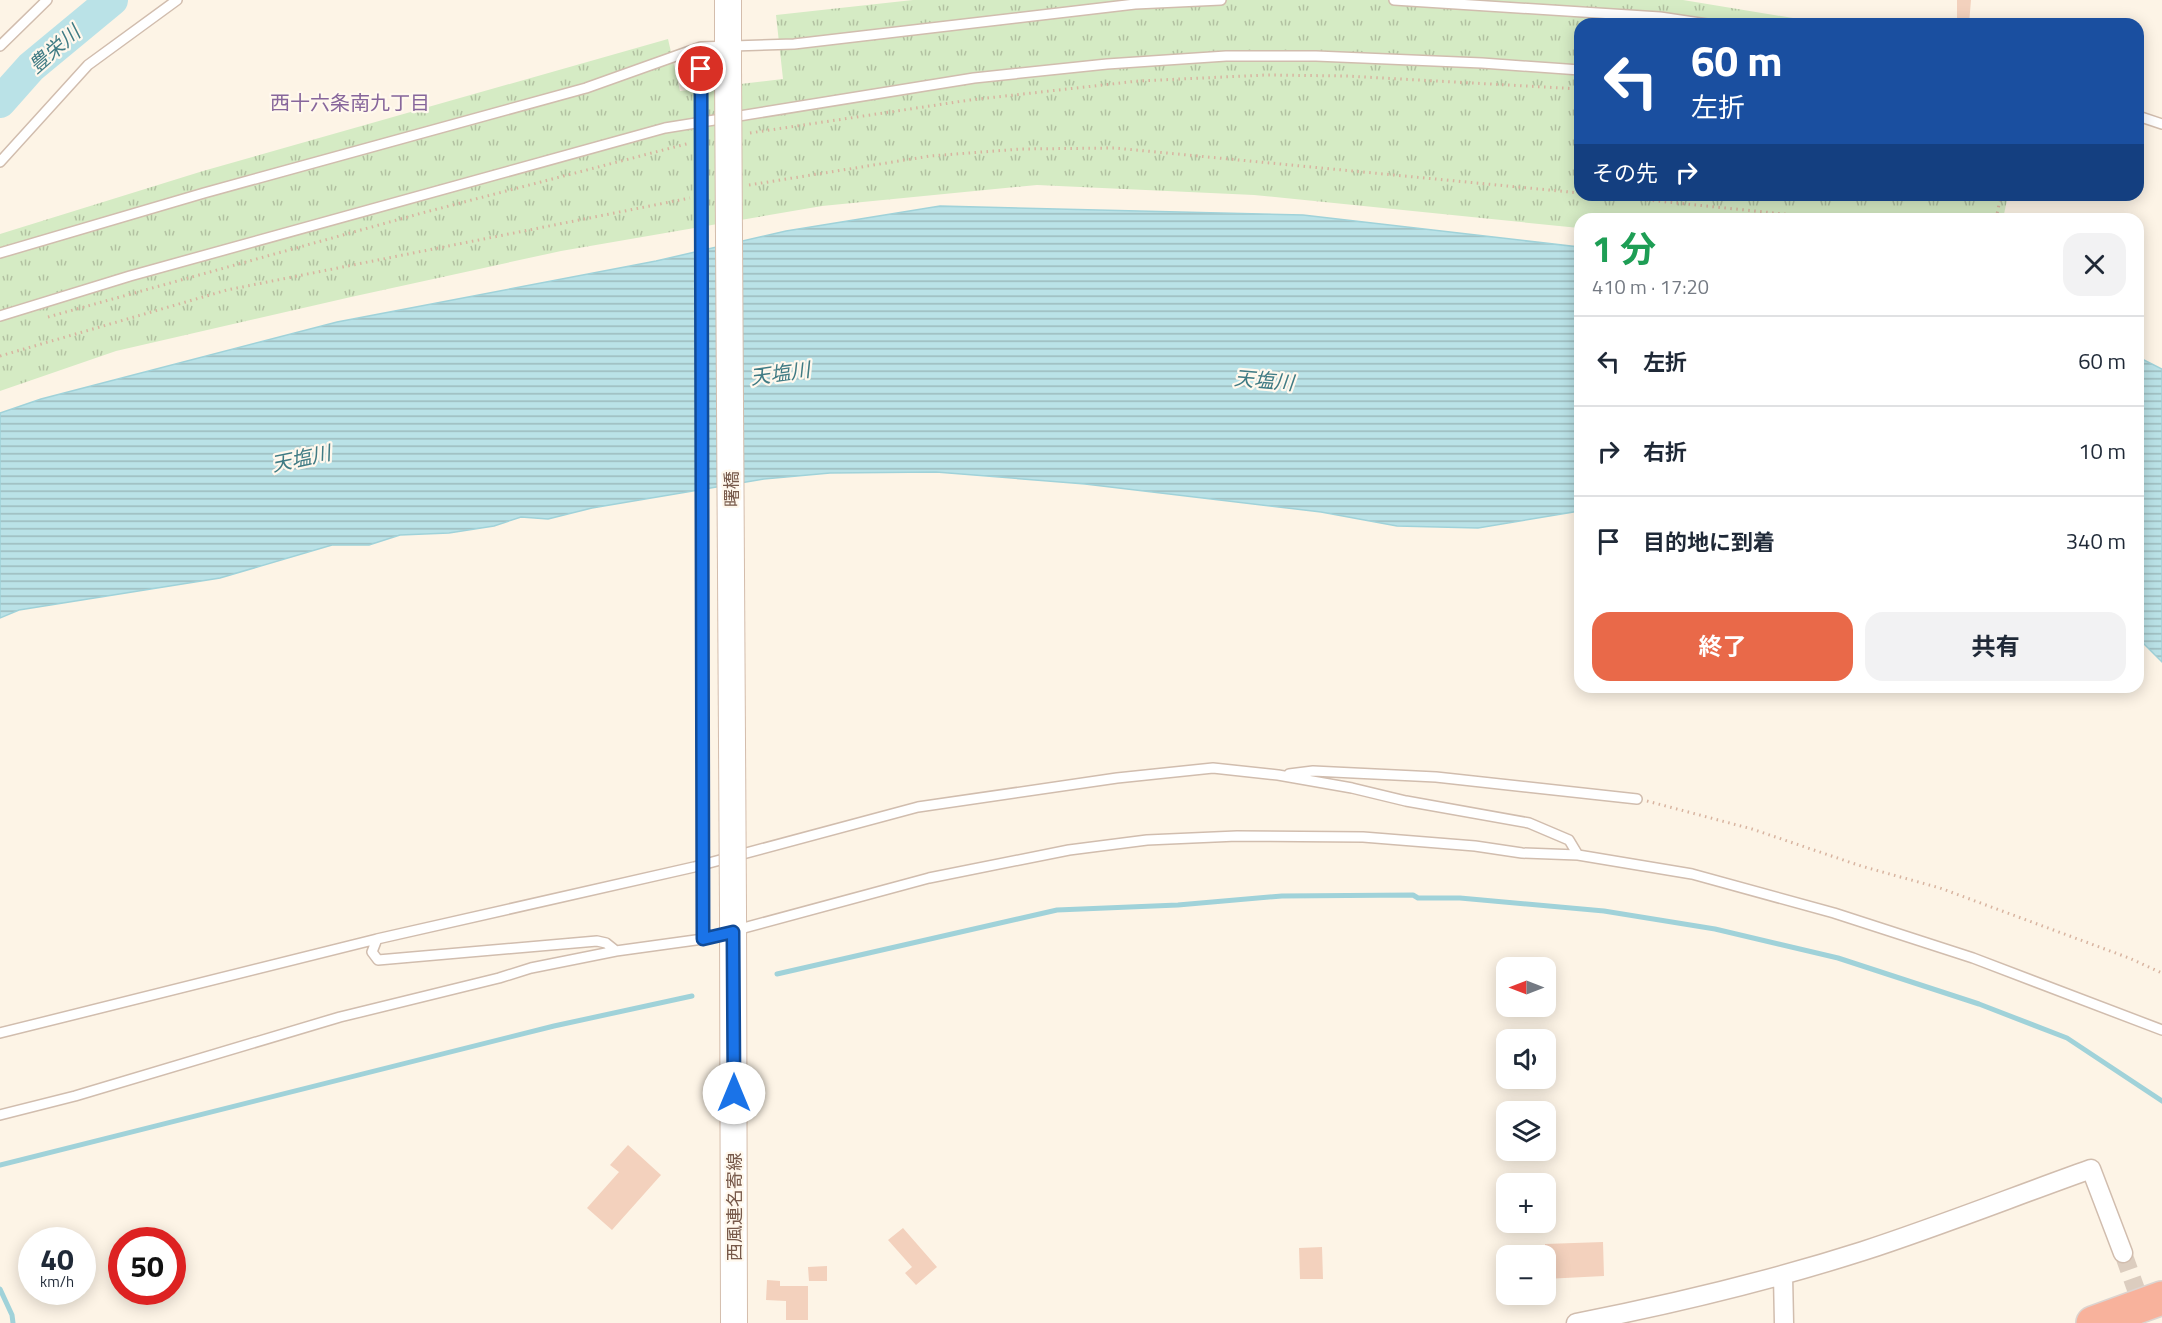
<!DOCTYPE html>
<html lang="ja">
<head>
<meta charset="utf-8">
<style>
	body { margin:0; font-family:"Titillium Web","Noto Sans JP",sans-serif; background:#f2f2f3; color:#1f2937; height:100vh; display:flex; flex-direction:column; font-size:22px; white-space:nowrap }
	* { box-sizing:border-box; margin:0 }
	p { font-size:20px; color:#747a83 }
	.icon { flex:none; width:33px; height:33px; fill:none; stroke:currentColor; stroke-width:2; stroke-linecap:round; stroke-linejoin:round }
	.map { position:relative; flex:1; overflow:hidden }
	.sheet { position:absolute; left:1574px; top:213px; width:570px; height:480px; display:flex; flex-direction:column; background:#fff; border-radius:18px; box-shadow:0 3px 15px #0003 }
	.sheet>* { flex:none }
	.guide { position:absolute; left:1574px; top:18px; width:570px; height:183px; border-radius:18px; box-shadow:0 3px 15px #0003; background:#1a4fa0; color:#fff; overflow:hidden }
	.needle { width:39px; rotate:270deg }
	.fabs { position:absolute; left:1496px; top:957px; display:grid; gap:12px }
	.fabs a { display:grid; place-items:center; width:60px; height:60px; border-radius:12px; background:#fff; box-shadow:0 3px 15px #0003; font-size:30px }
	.speed { position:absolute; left:18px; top:1227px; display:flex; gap:12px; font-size:30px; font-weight:700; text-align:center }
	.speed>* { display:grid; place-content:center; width:78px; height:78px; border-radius:50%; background:#fff; box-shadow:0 3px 15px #0003; line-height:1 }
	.speed small { font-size:15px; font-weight:400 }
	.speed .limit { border:9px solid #d22; background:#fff; color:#111 }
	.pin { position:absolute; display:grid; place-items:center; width:51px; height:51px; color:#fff; margin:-26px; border:3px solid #fff; border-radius:50%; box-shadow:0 2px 6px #0007 }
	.me { position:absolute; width:66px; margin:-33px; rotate:0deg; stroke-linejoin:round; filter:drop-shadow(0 0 4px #0008) }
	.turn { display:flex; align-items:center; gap:21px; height:126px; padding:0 18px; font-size:27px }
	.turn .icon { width:78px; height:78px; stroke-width:2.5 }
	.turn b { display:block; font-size:42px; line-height:51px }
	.then { display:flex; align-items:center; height:57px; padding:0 18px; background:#0003; gap:12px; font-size:22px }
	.round { display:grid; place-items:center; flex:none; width:63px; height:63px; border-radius:18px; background:#f2f2f3 }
	.summary { display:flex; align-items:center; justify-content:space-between; height:102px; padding:0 18px }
	h1 { font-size:36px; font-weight:700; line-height:45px; color:#1e9e55 }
	.button { display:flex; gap:12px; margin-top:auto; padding:12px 18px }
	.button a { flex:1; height:69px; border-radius:18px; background:#e96949; color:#fff; font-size:24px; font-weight:700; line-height:69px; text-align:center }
	.button a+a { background:#f2f2f3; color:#1f2937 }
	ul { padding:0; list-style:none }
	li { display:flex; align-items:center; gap:18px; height:90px; padding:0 18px; border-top:2px solid #e0e1e3 }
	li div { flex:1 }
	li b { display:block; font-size:22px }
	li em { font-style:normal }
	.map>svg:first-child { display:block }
	.park { fill:url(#park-tufts) }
	.water { fill:url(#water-rules); stroke:#a0d2d9; stroke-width:1.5 }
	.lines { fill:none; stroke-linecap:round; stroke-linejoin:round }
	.stream { stroke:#a0d2d9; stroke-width:5 }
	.river { stroke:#bae2e7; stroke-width:32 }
	.building { fill:#f3d1bd }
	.street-tunnel { stroke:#dccdbf; stroke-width:18; stroke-dasharray:18 9; stroke-linecap:butt }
	.lane-casing { stroke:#d1bdae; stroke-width:12 }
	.street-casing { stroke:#d1bdae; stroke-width:21 }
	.secondary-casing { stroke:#d4bdac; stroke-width:28 }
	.highway-casing { stroke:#dcd4d0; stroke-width:36 }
	.path { stroke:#d8b4a0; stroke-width:3; stroke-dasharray:1.5 4.5; stroke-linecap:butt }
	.lane { stroke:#fff; stroke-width:9 }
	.street { stroke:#fff; stroke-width:18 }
	.secondary { stroke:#fff; stroke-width:26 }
	.highway { stroke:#f8b29c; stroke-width:33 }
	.lane-bridge-casing { stroke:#d1bdae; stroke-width:12; stroke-linecap:butt }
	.secondary-bridge-casing { stroke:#d4bdac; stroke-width:28; stroke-linecap:butt }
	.lane-bridge { stroke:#fff; stroke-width:9 }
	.secondary-bridge { stroke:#fff; stroke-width:26 }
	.route-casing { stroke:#114b97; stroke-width:15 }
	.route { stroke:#1a73e8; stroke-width:10 }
	.labels { text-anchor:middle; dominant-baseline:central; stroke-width:4.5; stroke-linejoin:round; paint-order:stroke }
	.street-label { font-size:18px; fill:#77594a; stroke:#fff8ed }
	.water-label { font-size:20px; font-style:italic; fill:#407b84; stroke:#fff8ed }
	.neighbourhood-label { font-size:20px; fill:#87669b; stroke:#fff8ed }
</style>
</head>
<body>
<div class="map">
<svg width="2162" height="1323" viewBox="0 0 2162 1323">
	<defs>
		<pattern id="park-tufts" width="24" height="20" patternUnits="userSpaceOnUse" patternTransform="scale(1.5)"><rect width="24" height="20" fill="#d5ebc4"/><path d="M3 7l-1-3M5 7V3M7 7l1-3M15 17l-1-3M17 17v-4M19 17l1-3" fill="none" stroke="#b2c1a1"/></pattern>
		<pattern id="water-rules" width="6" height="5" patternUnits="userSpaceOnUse" patternTransform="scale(1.5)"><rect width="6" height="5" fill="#bae2e7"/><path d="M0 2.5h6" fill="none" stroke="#9cbabd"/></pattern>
	</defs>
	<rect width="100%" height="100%" fill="#fdf4e6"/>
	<path class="park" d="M 913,0 L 1683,0 L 1829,24 L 1580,24 L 1580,195 L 2008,195 L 2003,219 L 1580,219 L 1579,228 L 1254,195 L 1037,185 L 822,206 L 561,251 L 351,297 L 116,351 L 0,391 L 0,234 L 203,171 L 668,39 L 680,91 L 783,79 L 776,15 Z"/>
	<path class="water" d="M 940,206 L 1303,215 L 1579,247 L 1579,511 L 1478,528 L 1397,526 L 1321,512 L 1085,484 L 936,472 L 830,473 L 764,479 L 592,508 L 548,519 L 521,517 L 494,526 L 449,533 L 400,535 L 369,545 L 332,545 L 220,578 L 19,610 L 0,618 L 0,413 L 41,399 L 337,322 L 656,261 L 786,231 Z
		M 2138,357 L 2162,369 L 2162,662 L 2138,638 Z"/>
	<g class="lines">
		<path class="stream" d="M 777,974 L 1057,910 L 1178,905 L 1282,896 L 1413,895 L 1418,898 L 1460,898 L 1604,911 L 1715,929 L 1838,958 L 1979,1004 L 2067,1038 L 2162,1101
			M 0,1165 L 554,1026 L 692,996
			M 0,1289 L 12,1315 L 13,1323"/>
		<path class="river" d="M 0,102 L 31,67 L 112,0"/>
	</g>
	<path class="building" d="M 1957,0 L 1971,0 L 1969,24 L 1957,24 Z
		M 628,1145 L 661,1175 L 612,1230 L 587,1208 L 619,1172 L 610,1165 Z
		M 903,1228 L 937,1267 L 916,1285 L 905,1273 L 912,1267 L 888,1240 Z
		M 1603,1242 L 1604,1276 L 1545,1279 L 1545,1244 Z
		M 1322,1247 L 1323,1279 L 1300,1279 L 1299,1248 Z
		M 827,1266 L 827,1281 L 809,1281 L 808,1267 Z
		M 767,1280 L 780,1281 L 780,1286 L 808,1286 L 808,1320 L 786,1320 L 786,1301 L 766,1300 Z"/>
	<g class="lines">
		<path class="street-tunnel" d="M 2123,1253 L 2148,1323"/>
		<defs>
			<path id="lane" d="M 1394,0 L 1660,17 L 1707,24
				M 0,46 L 47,0
				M 701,47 L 701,69
				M 2138,116 L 2162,124
				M 0,162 L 88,65 L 177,0
				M 0,253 L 204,193 L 586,88 L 701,47 L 794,44 L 1135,4 L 1221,0
				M 0,316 L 130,276 L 665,128 L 974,78 L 1107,64 L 1226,56 L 1316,56 L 1482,63 L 1580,70
				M 1289,774 L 1313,771 L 1436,777 L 1637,799
				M 703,919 L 703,939
				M 616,951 L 606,943 L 597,941 L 378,960 L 372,952 L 377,939 L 694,867 L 918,807 L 1117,778 L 1213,768 L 1278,775 L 1352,788 L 1406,801 L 1529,823 L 1569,840 L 1578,855
				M 0,1033 L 377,939
				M 0,1115 L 75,1096 L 340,1017 L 499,978 L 531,968 L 616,951 L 703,939 L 929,878 L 1069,850 L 1147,840 L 1237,836 L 1363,837 L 1475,846 L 1522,853 L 1578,855 L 1692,874 L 1834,913 L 1973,958 L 2162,1030"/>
			<path id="street" d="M 1783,1275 L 1784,1323
				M 1576,1323 C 1673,1304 1769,1281 1863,1251 C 1940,1226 2015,1196 2091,1169 L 2123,1253"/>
			<path id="secondary" d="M 728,0 L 728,68
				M 733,910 L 734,1323"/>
			<path id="highway" d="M 2093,1323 L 2162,1298"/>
		</defs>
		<use href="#lane" class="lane-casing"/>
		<use href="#street" class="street-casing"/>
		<use href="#secondary" class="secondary-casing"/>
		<use href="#highway" class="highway-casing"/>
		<path class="path" d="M 750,133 L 970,100 L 1138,81 L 1266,75 L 1347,76 L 1580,89
			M 749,185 L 930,156 L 1021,149 L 1115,148 L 1580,193
			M 1599,195 L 1784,214 L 1813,219
			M 1996,219 L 2001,195
			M 48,317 L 422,213 L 690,143
			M 0,356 L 227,290 L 690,198
			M 1647,801 L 1752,829 L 1861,866 L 1940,888 L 2129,958 L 2162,973"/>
		<use href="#lane" class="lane"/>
		<use href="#street" class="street"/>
		<use href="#secondary" class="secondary"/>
		<use href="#highway" class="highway"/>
		<defs>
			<path id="lane-bridge" d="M 701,69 L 703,919"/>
			<path id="secondary-bridge" d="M 728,68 L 733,910"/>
		</defs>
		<use href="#lane-bridge" class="lane-bridge-casing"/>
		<use href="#secondary-bridge" class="secondary-bridge-casing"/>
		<use href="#lane-bridge" class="lane-bridge"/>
		<use href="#secondary-bridge" class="secondary-bridge"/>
	</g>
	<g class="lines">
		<defs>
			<path id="route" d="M 701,69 L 703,939 L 733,932 L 734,1093"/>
		</defs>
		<use href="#route" class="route-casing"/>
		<use href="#route" class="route"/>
	</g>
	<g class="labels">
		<g class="street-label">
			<text transform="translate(731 489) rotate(-90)">曙橋</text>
			<text transform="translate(734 1207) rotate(-90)">西風連名寄線</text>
		</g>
		<g class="water-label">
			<text transform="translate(54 49) rotate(-41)">豊栄川</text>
			<text transform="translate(780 373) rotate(-8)">天塩川</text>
			<text transform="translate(1264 380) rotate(5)">天塩川</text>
			<text transform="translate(301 458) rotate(-12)">天塩川</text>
		</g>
		<g class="neighbourhood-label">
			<text x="350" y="102">西十六条南九丁目</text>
		</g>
	</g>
</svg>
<div class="fabs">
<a><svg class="needle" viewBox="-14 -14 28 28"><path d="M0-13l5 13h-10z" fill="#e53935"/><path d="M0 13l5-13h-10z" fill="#747a83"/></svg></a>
<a><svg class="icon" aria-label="sound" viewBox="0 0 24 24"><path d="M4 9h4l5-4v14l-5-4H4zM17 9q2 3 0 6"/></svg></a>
<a><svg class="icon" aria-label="layers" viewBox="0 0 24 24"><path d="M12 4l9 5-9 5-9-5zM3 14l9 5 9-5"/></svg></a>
<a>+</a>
<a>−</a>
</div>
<div class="speed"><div>40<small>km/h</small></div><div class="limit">50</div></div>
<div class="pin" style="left:701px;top:69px;background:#d93025"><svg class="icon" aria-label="arrive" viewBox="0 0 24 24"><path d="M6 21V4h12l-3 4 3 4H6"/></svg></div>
<svg class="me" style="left:734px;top:1093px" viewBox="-20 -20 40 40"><circle r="19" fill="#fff"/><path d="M0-13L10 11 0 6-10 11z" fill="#1a73e8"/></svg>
<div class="guide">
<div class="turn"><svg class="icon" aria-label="left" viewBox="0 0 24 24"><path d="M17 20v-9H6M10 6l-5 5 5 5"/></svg><div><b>60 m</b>左折</div></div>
<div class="then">その先<svg class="icon" aria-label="right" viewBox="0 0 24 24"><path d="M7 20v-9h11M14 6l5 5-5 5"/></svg></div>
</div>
<section class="sheet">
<div class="summary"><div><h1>1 分</h1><p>410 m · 17:20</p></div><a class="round"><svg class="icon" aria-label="close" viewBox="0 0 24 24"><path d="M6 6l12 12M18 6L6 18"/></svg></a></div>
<ul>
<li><svg class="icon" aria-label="left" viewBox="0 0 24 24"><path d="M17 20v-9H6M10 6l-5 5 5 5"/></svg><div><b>左折</b></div><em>60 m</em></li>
<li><svg class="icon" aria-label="right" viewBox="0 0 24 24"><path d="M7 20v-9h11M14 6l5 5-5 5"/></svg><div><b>右折</b></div><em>10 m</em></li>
<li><svg class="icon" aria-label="arrive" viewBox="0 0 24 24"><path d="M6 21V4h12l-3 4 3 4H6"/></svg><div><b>目的地に到着</b></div><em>340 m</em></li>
</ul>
<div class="button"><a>終了</a><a>共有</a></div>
</section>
</div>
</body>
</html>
